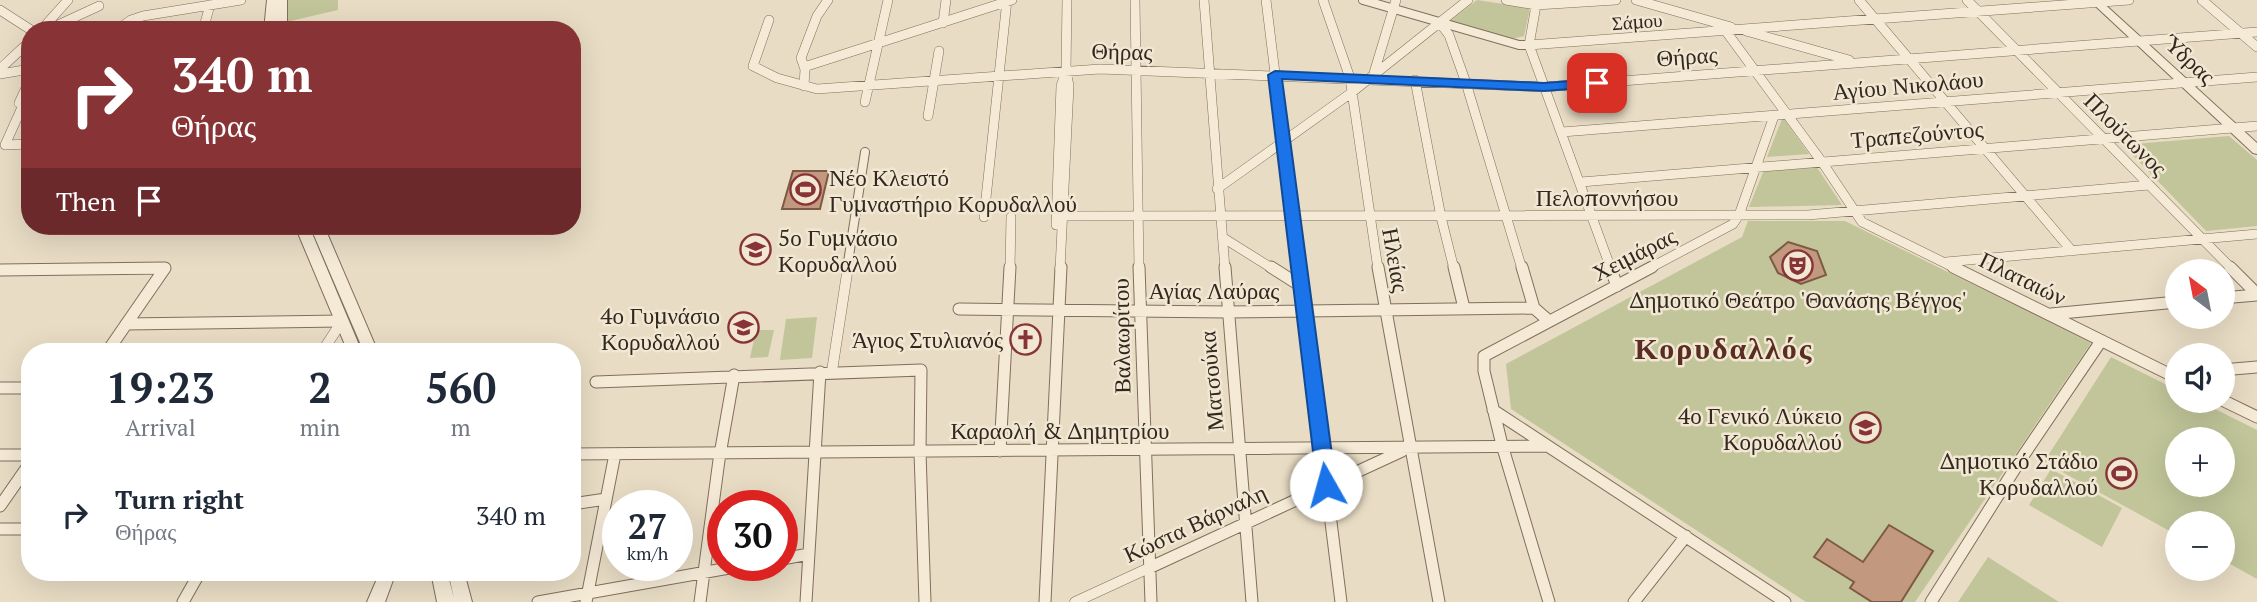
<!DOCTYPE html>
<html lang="en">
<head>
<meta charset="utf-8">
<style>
	body { margin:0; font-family:"PT Serif",serif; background:#f2f2f3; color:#1f2937; height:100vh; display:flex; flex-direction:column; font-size:26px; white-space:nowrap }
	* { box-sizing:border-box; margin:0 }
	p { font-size:23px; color:#747a83 }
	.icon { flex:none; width:38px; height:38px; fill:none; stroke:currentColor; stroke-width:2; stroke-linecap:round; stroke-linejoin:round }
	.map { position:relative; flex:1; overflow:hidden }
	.drawer { position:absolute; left:21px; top:343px; width:560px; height:238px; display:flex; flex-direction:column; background:#fff; border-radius:28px; box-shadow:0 7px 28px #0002 }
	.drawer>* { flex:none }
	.top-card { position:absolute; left:21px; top:21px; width:560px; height:214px; border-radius:28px; box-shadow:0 7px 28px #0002; background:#883436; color:#fff; overflow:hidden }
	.needle { width:46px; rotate:328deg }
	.buttons { position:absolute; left:2165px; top:259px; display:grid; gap:14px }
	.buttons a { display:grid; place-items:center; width:70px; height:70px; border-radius:50%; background:#fff; box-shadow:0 7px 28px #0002; font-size:35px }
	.speed { position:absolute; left:602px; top:490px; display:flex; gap:14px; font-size:35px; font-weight:700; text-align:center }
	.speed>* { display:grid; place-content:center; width:91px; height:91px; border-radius:50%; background:#fff; box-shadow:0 7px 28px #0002; line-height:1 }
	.speed small { font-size:18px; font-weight:400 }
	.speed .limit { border:10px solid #d22; background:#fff; color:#111 }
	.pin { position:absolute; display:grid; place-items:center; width:60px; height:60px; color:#fff; margin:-30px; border-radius:14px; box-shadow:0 4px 10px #0006 }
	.me { position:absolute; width:77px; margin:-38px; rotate:353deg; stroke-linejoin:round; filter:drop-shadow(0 0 5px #0008) }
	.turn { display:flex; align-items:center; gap:24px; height:147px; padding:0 35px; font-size:32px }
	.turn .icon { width:91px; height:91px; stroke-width:2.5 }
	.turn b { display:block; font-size:49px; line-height:60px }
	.then { display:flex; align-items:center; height:66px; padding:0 35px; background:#0003; gap:14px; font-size:26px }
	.eta { display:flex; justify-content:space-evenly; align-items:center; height:119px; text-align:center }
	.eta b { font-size:42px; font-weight:700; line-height:49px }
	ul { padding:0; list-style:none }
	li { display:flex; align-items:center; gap:21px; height:105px; padding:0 35px }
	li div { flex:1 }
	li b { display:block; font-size:26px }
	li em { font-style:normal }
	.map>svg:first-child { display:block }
	.green { fill:#c1c599; fill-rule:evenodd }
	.building { fill:#c2997e; stroke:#7d5a45; stroke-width:2 }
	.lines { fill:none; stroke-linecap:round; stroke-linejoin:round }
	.pedestrian-far1-casing { stroke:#806f5c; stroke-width:10 }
	.pedestrian-casing { stroke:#806f5c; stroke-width:11 }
	.minor-far1-casing { stroke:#806f5c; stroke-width:10 }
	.minor-casing { stroke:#806f5c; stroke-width:13 }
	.tertiary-casing { stroke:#806f5c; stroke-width:2 }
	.pedestrian-far1 { stroke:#f4ead6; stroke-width:8 }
	.pedestrian { stroke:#f4ead6; stroke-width:10 }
	.minor-far1 { stroke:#f4ead6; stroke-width:9 }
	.minor { stroke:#f4ead6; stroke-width:11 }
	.tertiary { fill:#f4ead6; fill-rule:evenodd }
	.route { fill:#1a73e8; stroke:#114b97; stroke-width:2 }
	.labels { text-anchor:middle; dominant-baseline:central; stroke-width:5; stroke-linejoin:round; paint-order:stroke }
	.far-street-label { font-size:19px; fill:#32281f; stroke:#f1e7d2 }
	.street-label { font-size:23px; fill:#32281f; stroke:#f1e7d2 }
	.poi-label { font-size:23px; fill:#32281f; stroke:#f1e7d2; text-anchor:end }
	.district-label { font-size:30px; font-weight:bold; letter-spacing:2px; fill:#5a2d23; stroke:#f1e7d2 }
</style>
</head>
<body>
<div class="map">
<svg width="2257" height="602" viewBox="0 0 2257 602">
	<rect width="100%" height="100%" fill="#e8dcc4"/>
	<path class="green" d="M 286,0 L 338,0 L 338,10 L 286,22 Z
		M 1477,0 L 1530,8 L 1524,36 L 1508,40 L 1449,22 Z
		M 1782,119 L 1784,119 L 1809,154 L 1767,157 Z
		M 2229,136 L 2257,160 L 2257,226 L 2206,231 L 2123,145 Z
		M 1816,166 L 1842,205 L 1749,207 L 1764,170 Z
		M 1748,221 L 1845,221 L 2091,343 L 1915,602 L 1806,602 L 1511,409 L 1506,364 L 1742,237 Z
		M 817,317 L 812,358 L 780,360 L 786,319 Z
		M 756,330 L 774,330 L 768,357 L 750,358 Z
		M 2111,357 L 2177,390 L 2177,401 L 2199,401 L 2257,430 L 2257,579 L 2223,560 L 2222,523 L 2177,523 L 2177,535 L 2044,462 ZM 2177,439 L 2222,439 L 2222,485 L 2177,485 Z
		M 2051,469 L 2122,508 L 2102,547 L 2029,505 Z
		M 1988,557 L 2059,602 L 1958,602 Z"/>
	<path class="building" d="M 793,171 L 829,171 L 820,209 L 782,209 Z
		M 1788,242 L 1817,251 L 1826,275 L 1801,284 L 1778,273 L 1770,257 Z
		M 1889,525 L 1933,551 L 1901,602 L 1872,602 L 1850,588 L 1854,582 L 1814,557 L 1827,539 L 1863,562 Z"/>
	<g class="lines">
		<defs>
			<path id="pedestrian-far1" d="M 1363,0 L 1519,45 L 1529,45
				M 847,269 L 865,152"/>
			<path id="pedestrian" d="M 322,352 L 342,321
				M 832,371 L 848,267
				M 1075,602 L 1151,567"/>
			<path id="minor-far1" d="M 1135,0 L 1139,269
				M 1204,0 L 1225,269
				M 1266,0 L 1299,269
				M 1323,0 L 1350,78 L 1378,269
				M 1506,0 L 1536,5 L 1616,0
				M 1537,0 L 1529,45 L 1611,269
				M 1636,0 L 1731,27
				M 1859,0 L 2072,251
				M 1967,0 L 2232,269
				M 2202,0 L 2257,47
				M 0,10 L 31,30
				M 769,20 L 753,66 L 777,78 L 817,89 L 1100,69 L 1544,87 L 2257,32
				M 1439,22 L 1449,35 L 1466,83 L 1522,269
				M 943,23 L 946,0
				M 42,29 L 68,0
				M 47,30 L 99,6
				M 117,30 L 131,20 L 143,16 L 241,0
				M 203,30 L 210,5
				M 1725,30 L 1822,162 L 1862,222 L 1957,269
				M 1746,31 L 1849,60
				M 1529,45 L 2129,0
				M 804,67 L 1012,0
				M 0,69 L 30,41
				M 1374,73 L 1396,0
				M 0,74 L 30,69
				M 30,79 L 19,103 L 23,105 L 5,145 L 30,144
				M 1415,80 L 1441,217 L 1454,269
				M 804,86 L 805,69 L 801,58 L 817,16 L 828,0
				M 865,102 L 888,0
				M 928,116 L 939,51
				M 1562,132 L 2257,77
				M 1581,182 L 2257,126
				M 1217,189 L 1351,93 L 1468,0
				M 1063,216 L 1808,215 L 2149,185
				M 984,217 L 1007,0
				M 1056,225 L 1061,86 L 1065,74
				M 1222,237 L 1273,269
				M 1946,262 L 2257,234
				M 96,269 L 164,269
				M 1010,269 L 1011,217
				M 1060,269 L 1069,86 L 1066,71 L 1067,0
				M 1648,269 L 1733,224 L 1739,215 L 1774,116"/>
			<path id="minor" d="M 1139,267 L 1151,602
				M 1225,267 L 1252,602
				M 1271,267 L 1301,286
				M 1299,267 L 1341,602
				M 1378,267 L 1439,602
				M 1454,267 L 1464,308
				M 1522,267 L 1534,308
				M 1610,267 L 1617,286
				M 1953,267 L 2177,378
				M 2230,267 L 2257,294
				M 0,270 L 165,268 L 107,352
				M 2222,298 L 2257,295
				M 959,309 L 1227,312 L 1534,308 L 1549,321
				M 2051,314 L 2177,302
				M 126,324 L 342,321
				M 2222,370 L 2257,367
				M 596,382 L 921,370 L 920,452 L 925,602
				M 0,388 L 30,388
				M 2222,400 L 2257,417
				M 1493,410 L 1785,602
				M 1000,451 L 1010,267
				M 572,454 L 1548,446
				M 0,455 L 30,455
				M 572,504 L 606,499
				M 0,506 L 30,463
				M 0,529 L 30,529
				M 782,559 L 809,554
				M 1151,567 L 1402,451
				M 183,602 L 200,572
				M 538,602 L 746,565
				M 586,602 L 615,454
				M 700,602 L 719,460 L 734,375
				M 806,602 L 820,372
				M 1045,602 L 1061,267
				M 1549,602 L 1502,445 L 1484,371 L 1484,356 L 1652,267
				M 1634,602 L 1686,536
				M 1931,602 L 2021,459 L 2101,341"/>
			<path id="tertiary" d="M 267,0 L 287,0 L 287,30 L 264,30 Z
				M 2089,0 L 2100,0 L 2257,143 L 2257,154 L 2253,153 Z
				M 295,226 L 309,226 L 362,352 L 348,352 Z
				M 310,226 L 324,226 L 378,352 L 364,352 Z
				M 380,572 L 396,572 L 385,602 L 367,602 Z
				M 431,572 L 447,572 L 454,598 L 448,572 L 464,572 L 472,602 L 437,602 Z"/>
		</defs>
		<use href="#pedestrian-far1" class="pedestrian-far1-casing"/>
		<use href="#pedestrian" class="pedestrian-casing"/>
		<use href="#minor-far1" class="minor-far1-casing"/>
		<use href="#minor" class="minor-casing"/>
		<use href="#tertiary" class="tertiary-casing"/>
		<use href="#pedestrian-far1" class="pedestrian-far1"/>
		<use href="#pedestrian" class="pedestrian"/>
		<use href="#minor-far1" class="minor-far1"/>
		<use href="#minor" class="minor"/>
		<use href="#tertiary" class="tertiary"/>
	</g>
	<path class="route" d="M 1275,71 L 1544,83 L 1597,79 L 1604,83 L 1597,87 L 1544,91 L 1282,79 L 1336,485 L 1333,490 L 1326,492 L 1320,490 L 1317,485 L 1268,75 Z"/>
	<defs>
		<symbol id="stadium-ring" viewBox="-11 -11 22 22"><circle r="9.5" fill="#f1e7d2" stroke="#883436" stroke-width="1.5"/><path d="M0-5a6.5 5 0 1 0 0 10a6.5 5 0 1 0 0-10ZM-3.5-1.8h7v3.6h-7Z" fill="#883436"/></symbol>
		<symbol id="school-ring" viewBox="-11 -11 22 22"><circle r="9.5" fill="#f1e7d2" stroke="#883436" stroke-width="1.5"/><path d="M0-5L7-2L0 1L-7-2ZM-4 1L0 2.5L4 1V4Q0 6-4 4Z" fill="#883436"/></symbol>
		<symbol id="theatre-ring" viewBox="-11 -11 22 22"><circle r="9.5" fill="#f1e7d2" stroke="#883436" stroke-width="1.5"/><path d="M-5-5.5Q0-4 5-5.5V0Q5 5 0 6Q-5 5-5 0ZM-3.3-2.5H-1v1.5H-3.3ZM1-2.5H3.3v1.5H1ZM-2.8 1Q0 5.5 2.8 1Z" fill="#883436"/></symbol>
		<symbol id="church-ring" viewBox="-11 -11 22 22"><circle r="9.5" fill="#f1e7d2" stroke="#883436" stroke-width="1.5"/><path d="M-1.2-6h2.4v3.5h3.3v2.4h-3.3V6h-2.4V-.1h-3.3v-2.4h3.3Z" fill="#883436"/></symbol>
	</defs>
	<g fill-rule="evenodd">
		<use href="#stadium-ring" x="788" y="172" width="35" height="35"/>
		<use href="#school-ring" x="738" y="232" width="35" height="35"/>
		<use href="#theatre-ring" x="1780" y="248" width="35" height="35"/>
		<use href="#school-ring" x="726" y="310" width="35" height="35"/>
		<use href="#church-ring" x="1008" y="322" width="35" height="35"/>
		<use href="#school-ring" x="1848" y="410" width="35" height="35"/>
		<use href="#stadium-ring" x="2104" y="456" width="35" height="35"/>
	</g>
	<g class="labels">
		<g class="far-street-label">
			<text transform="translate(1637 21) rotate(-4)">Σάμου</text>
		</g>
		<g class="street-label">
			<text transform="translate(1122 51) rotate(1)">Θήρας</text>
			<text transform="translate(1687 56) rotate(-4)">Θήρας</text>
			<text transform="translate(2190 59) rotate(43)">Ύδρας</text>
			<text transform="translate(1908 85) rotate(-5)">Αγίου Νικολάου</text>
			<text transform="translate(1917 134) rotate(-5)">Τραπεζούντος</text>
			<text transform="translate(2126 134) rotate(45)">Πλούτωνος</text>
			<text x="1607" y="197">Πελοποννήσου</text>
			<text transform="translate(1634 254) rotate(-27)">Χειμάρας</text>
			<text transform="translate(1396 260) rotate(80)">Ηλείας</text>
			<text transform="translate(2023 278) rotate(26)">Πλαταιών</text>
			<text x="1214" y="290">Αγίας Λαύρας</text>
			<text transform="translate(1121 336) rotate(-91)">Βαλαωρίτου</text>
			<text transform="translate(1211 381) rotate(-95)">Ματσούκα</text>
			<text x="1060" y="430">Καραολή &amp; Δημητρίου</text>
			<text transform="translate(1195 523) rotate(-25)">Κώστα Βάρναλη</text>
		</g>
		<g class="poi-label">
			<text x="829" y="177" text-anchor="start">Νέο Κλειστό<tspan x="829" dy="26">Γυμναστήριο Κορυδαλλού</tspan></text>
			<text x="778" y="237" text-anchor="start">5ο Γυμνάσιο<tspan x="778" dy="26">Κορυδαλλού</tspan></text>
			<text x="1798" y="299" text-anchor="middle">Δημοτικό Θεάτρο 'Θανάσης Βέγγος'</text>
			<text x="720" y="315">4ο Γυμνάσιο<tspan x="720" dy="26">Κορυδαλλού</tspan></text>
			<text x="1003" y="339">Άγιος Στυλιανός</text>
			<text x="1842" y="415">4ο Γενικό Λύκειο<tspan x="1842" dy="26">Κορυδαλλού</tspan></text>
			<text x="2098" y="460">Δημοτικό Στάδιο<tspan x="2098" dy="26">Κορυδαλλού</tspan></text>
		</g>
		<g class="district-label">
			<text x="1724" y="348">Κορυδαλλός</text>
		</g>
	</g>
</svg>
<div class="buttons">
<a><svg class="needle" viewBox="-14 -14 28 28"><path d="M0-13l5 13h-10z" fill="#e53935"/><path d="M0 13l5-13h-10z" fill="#747a83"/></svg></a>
<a><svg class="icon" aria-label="sound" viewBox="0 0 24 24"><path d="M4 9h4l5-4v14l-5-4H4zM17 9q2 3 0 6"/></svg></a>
<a>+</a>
<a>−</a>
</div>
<div class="speed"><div>27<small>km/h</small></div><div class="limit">30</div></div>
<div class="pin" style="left:1597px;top:83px;background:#d93025"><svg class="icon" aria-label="arrive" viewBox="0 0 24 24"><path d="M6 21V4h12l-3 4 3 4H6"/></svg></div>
<svg class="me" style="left:1326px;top:485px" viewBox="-20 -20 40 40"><circle r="19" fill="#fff"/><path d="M0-13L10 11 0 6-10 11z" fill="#1a73e8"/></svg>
<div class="top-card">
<div class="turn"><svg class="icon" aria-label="right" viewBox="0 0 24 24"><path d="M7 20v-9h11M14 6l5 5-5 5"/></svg><div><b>340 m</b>Θήρας</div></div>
<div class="then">Then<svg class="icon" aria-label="arrive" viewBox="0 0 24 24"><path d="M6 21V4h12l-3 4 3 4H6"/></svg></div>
</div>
<section class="drawer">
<div class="eta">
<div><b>19:23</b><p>Arrival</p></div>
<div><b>2</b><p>min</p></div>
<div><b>560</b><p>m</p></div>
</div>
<ul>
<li><svg class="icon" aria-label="right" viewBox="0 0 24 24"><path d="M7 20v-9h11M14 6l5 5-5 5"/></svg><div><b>Turn right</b><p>Θήρας</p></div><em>340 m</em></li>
</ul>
</section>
</div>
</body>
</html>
